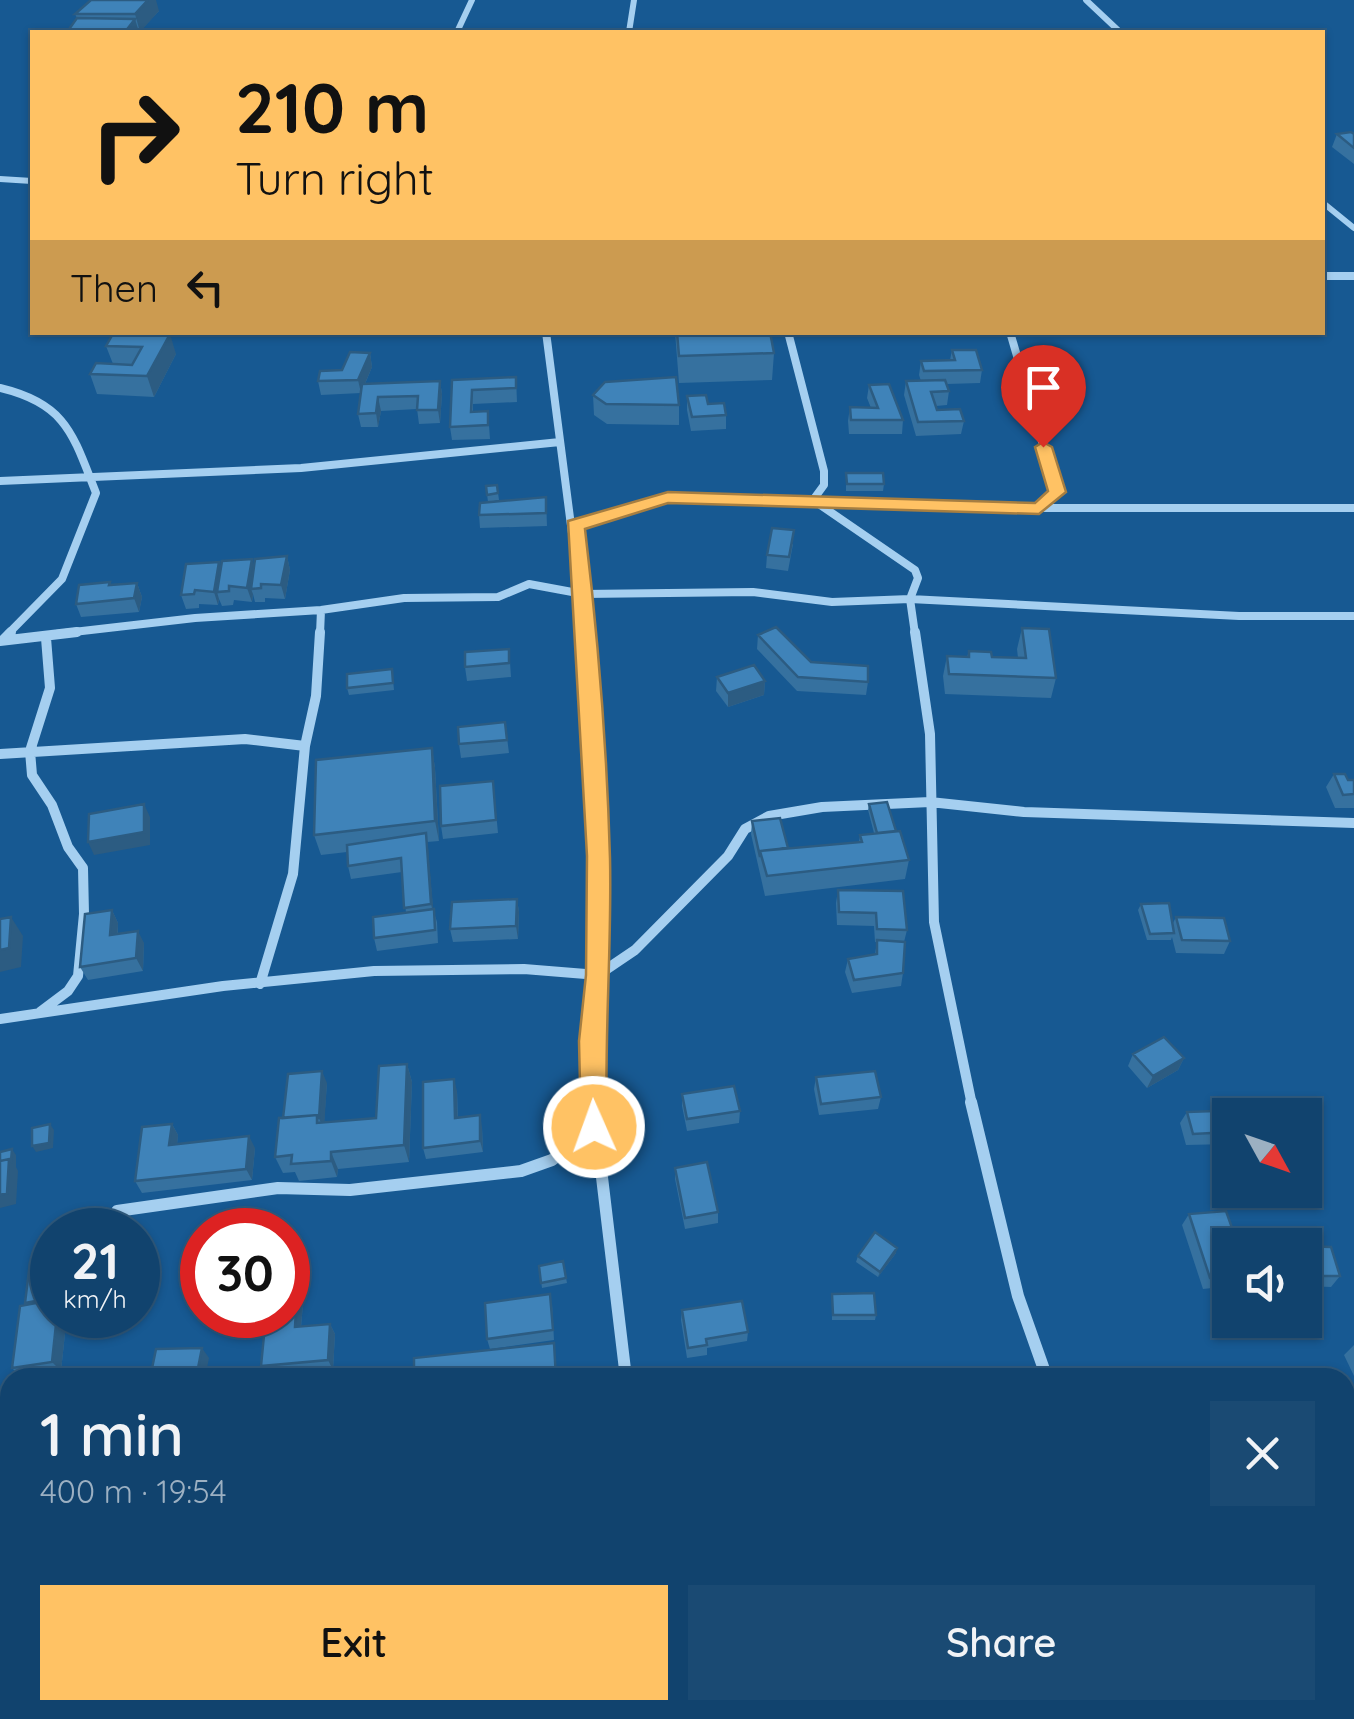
<!DOCTYPE html>
<html lang="en">
<head>
<meta charset="utf-8">
<style>
	body { margin:0; font-family:Quicksand,sans-serif; background:#1a4a73; color:#f1f3f6; height:100vh; display:flex; flex-direction:column; font-size:38px; white-space:nowrap }
	* { box-sizing:border-box; margin:0 }
	p { font-size:32px; color:#9cb0c2 }
	.icon { flex:none; width:55px; height:55px; fill:none; stroke:currentColor; stroke-width:2; stroke-linecap:round; stroke-linejoin:round }
	.map { position:relative; flex:1; overflow:hidden }
	.drawer { position:absolute; left:0px; top:1368px; width:1355px; height:352px; display:flex; flex-direction:column; background:#11436e; border-radius:30px 30px 0 0; box-shadow:0 2px 8px #0004,0 0 0 2px #305c81 }
	.drawer>* { flex:none }
	.guide { position:absolute; left:30px; top:30px; width:1295px; height:305px; border-radius:0px; box-shadow:0 2px 8px #0004,0 0 0 2px #305c81; background:#ffc264; color:#111; overflow:hidden }
	.needle { width:65px; rotate:130deg }
	.fabs { position:absolute; left:1212px; top:1098px; display:grid; gap:20px }
	.fabs a { display:grid; place-items:center; width:110px; height:110px; border-radius:0px; background:#11436e; box-shadow:0 2px 8px #0004,0 0 0 2px #305c81; font-size:50px }
	.speed { position:absolute; left:30px; top:1208px; display:flex; gap:20px; font-size:50px; font-weight:700; text-align:center }
	.speed>* { display:grid; place-content:center; width:130px; height:130px; border-radius:50%; background:#11436e; box-shadow:0 2px 8px #0004,0 0 0 2px #305c81; line-height:1 }
	.speed small { font-size:25px; font-weight:400 }
	.speed .limit { border:15px solid #d22; background:#fff; color:#111 }
	.pin { position:absolute; display:grid; place-items:center; width:85px; height:85px; color:#fff; margin:-102px -42px; border-radius:50% 50% 50% 0; rotate:-45deg; box-shadow:0 0 10px #0007 }
	.pin .icon { rotate:45deg }
	.me { position:absolute; width:110px; margin:-55px; rotate:358deg; stroke-linejoin:round; filter:drop-shadow(0 0 8px #0008) }
	.turn { display:flex; align-items:center; gap:35px; height:210px; padding:0 40px; font-size:45px }
	.turn .icon { width:130px; height:130px; stroke-width:2.5 }
	.turn b { display:block; font-size:70px; line-height:85px }
	.then { display:flex; align-items:center; height:95px; padding:0 40px; background:#0003; gap:20px; font-size:38px }
	.round { display:grid; place-items:center; flex:none; width:105px; height:105px; border-radius:0px; background:#1a4a73 }
	.overview { display:flex; align-items:center; justify-content:space-between; height:170px; padding:0 40px }
	h1 { font-size:60px; font-weight:600; line-height:75px }
	.cta { display:flex; gap:20px; margin-top:auto; padding:20px 40px }
	.cta a { flex:1; height:115px; border-radius:0px; background:#ffc264; color:#111; font-size:40px; font-weight:600; line-height:115px; text-align:center }
	.cta a+a { background:#1a4a73; color:#f1f3f6 }
	.map>svg:first-child { display:block }
	.lines { fill:none; stroke-linecap:round; stroke-linejoin:round }
	.street-far3 { stroke:#a5cff0; stroke-width:6 }
	.street-far2 { stroke:#a5cff0; stroke-width:8 }
	.street-far1 { stroke:#a5cff0; stroke-width:10 }
	.street { stroke:#a5cff0; stroke-width:12 }
	.wall { fill:#36719f }
	.shaded-wall { fill:#2c5c82 }
	.building { fill:#3f83b9; stroke:#2c5c82; stroke-width:2.5 }
	.route { fill:#ffc264; stroke:#a67e41; stroke-width:2.5 }
</style>
</head>
<body>
<div class="map">
<svg width="1354" height="1719" viewBox="0 0 1354 1719">
	<rect width="100%" height="100%" fill="#175992"/>
	<g class="lines">
		<path class="street-far3" d="M 1086,0 L 1120,32
			M 457,32 L 472,0
			M 629,32 L 634,0
			M 0,179 L 32,181
			M 1322,202 L 1354,228"/>
		<path class="street-far2" d="M 1322,276 L 1354,276
			M 546,332 L 585,634
			M 788,332 L 824,471 L 824,485 L 813,500 L 915,570 L 918,578 L 910,599 L 915,634
			M 1010,332 L 1057,493 L 1040,508
			M 0,388 C 67,404 73,435 96,493 L 62,579 L 8,634
			M 0,481 L 301,468 L 560,442
			M 575,526 L 668,497 L 1039,508 L 1354,508
			M 56,634 L 195,618 L 321,610 L 404,598 L 498,597 L 529,584 L 583,594 L 753,592 L 832,602 L 910,599 L 1239,616 L 1354,616
			M 320,634 L 321,610"/>
		<path class="street-far1" d="M 585,632 L 598,856 L 593,1105
			M 915,632 L 930,734 L 934,922 L 972,1105
			M 4,639 L 11,632
			M 0,641 L 77,632
			M 0,754 L 245,739 L 305,746
			M 260,984 L 293,874 L 305,746 L 316,696 L 320,632
			M 40,1012 L 68,991 L 78,976 L 84,914 L 83,868 L 68,847 L 52,805 L 32,775 L 30,751 L 50,688 L 46,638
			M 0,1019 L 223,986 L 374,971 L 524,969 L 598,975 L 635,950 L 728,856 L 745,829 L 769,816 L 822,807 L 930,802 L 1024,812 L 1354,823"/>
		<path class="street" d="M 593,1102 L 626,1378
			M 971,1102 L 1018,1296 L 1047,1378
			M 117,1211 L 278,1188 L 350,1190 L 521,1171 L 552,1160 L 594,1127
			M 1345,1603 L 1354,1603
			M 946,1710 L 950,1719
			M 62,1719 L 131,1710"/>
	</g>
	<path class="wall" d="M 159,11 L 139,32 L 67,32 L 77,18 L 75,14 Z
		M 1337,134 L 1354,134 L 1354,164 L 1332,147 Z
		M 114,332 L 176,354 L 154,397 L 97,394 L 90,374 L 113,364 L 106,346 Z
		M 675,332 L 770,332 L 774,353 L 772,380 L 679,383 Z
		M 952,350 L 982,370 L 980,383 L 947,384 L 949,391 L 947,405 L 936,406 L 937,410 L 964,421 L 961,434 L 916,436 L 904,395 L 906,381 L 921,381 L 919,375 L 921,361 L 950,360 Z
		M 370,353 L 372,367 L 365,384 L 440,381 L 442,394 L 440,423 L 419,424 L 417,409 L 381,411 L 378,427 L 361,427 L 358,414 L 361,393 L 321,395 L 318,381 L 342,370 Z
		M 516,377 L 517,402 L 473,404 L 473,412 L 488,411 L 490,439 L 452,440 L 450,427 L 452,380 Z
		M 869,385 L 903,420 L 902,434 L 849,434 L 848,421 L 850,407 L 871,408 L 867,398 Z
		M 593,395 L 679,405 L 679,425 L 607,424 L 594,415 Z
		M 687,396 L 708,404 L 726,415 L 726,429 L 691,431 L 687,410 Z
		M 846,473 L 884,484 L 883,491 L 846,491 Z
		M 497,485 L 499,500 L 488,502 L 486,486 Z
		M 546,497 L 547,526 L 480,528 L 479,515 Z
		M 793,544 L 788,571 L 766,568 L 767,555 Z
		M 287,556 L 290,570 L 285,599 L 265,598 L 265,602 L 255,602 L 253,594 L 252,602 L 234,600 L 233,605 L 222,606 L 219,599 L 218,605 L 199,604 L 199,608 L 186,609 L 181,595 L 219,562 L 221,569 L 254,566 Z
		M 137,583 L 142,597 L 139,612 L 81,617 L 76,604 L 111,585 Z
		M 1022,628 L 1056,678 L 1051,698 L 945,694 L 943,676 L 947,656 L 967,657 L 969,651 L 992,657 L 1018,658 L 1017,649 Z
		M 758,635 L 811,662 L 868,682 L 866,695 L 797,691 L 757,649 Z
		M 510,662 L 511,677 L 467,681 L 465,667 Z
		M 392,669 L 394,690 L 349,695 L 347,688 Z
		M 717,677 L 765,681 L 764,695 L 728,707 L 716,691 Z
		M 505,722 L 509,753 L 461,758 L 459,744 Z
		M 432,748 L 435,768 L 439,841 L 427,842 L 433,909 L 437,922 L 438,943 L 377,951 L 374,938 L 406,913 L 402,872 L 351,879 L 348,866 L 347,852 L 321,855 L 314,835 Z
		M 1334,774 L 1348,780 L 1354,780 L 1354,808 L 1335,808 L 1326,787 Z
		M 493,781 L 498,833 L 443,839 L 441,826 Z
		M 869,804 L 896,831 L 909,860 L 905,879 L 765,896 L 751,834 L 752,821 L 788,848 L 859,842 L 860,835 L 874,833 L 868,810 Z
		M 838,890 L 907,930 L 904,942 L 903,973 L 901,986 L 852,993 L 845,972 L 848,959 L 875,954 L 877,942 L 875,942 L 874,926 L 837,925 L 836,903 Z
		M 517,899 L 519,912 L 518,939 L 453,942 L 450,929 Z
		M 1141,904 L 1172,925 L 1176,917 L 1230,941 L 1224,954 L 1176,953 L 1172,937 L 1171,940 L 1147,940 L 1138,910 Z
		M 112,910 L 118,923 L 118,934 L 144,943 L 143,971 L 88,980 L 80,967 Z
		M 1133,1054 L 1184,1058 L 1178,1070 L 1147,1088 L 1128,1066 Z
		M 407,1064 L 412,1082 L 409,1162 L 338,1169 L 337,1177 L 299,1181 L 295,1172 L 283,1173 L 275,1157 L 283,1118 L 327,1083 L 324,1122 L 376,1118 Z
		M 816,1077 L 881,1097 L 878,1109 L 819,1115 L 814,1089 Z
		M 457,1091 L 458,1118 L 482,1127 L 483,1152 L 426,1159 L 423,1148 Z
		M 682,1094 L 740,1111 L 739,1123 L 687,1131 L 682,1106 Z
		M 1187,1112 L 1230,1115 L 1230,1144 L 1186,1145 L 1180,1123 Z
		M 172,1124 L 178,1135 L 177,1144 L 255,1148 L 252,1180 L 142,1193 L 135,1181 Z
		M 675,1168 L 718,1212 L 718,1223 L 685,1229 L 675,1179 Z
		M 1189,1214 L 1230,1245 L 1230,1286 L 1203,1289 L 1182,1225 Z
		M 1305,1246 L 1340,1276 L 1331,1287 L 1305,1286 Z
		M 896,1253 L 878,1277 L 856,1262 L 858,1256 Z
		M 52,1258 L 52,1315 L 67,1315 L 61,1371 L 21,1378 L 12,1368 L 27,1305 L 25,1303 Z
		M 563,1261 L 567,1283 L 542,1288 L 539,1266 Z
		M 297,1294 L 303,1304 L 301,1327 L 330,1324 L 335,1334 L 333,1370 L 267,1376 L 261,1366 Z
		M 832,1294 L 876,1315 L 875,1320 L 832,1320 Z
		M 552,1304 L 554,1340 L 490,1349 L 487,1339 Z
		M 682,1310 L 748,1332 L 747,1341 L 707,1348 L 707,1355 L 687,1358 L 681,1320 Z
		M 1354,1345 L 1354,1376 L 1344,1355 Z
		M 10,1398 L 10,1458 L 0,1460 L 0,1399 Z
		M 1354,1449 L 1354,1515 L 1345,1517 L 1345,1451 Z"/>
	<path class="shaded-wall" d="M 148,0 L 156,0 L 159,11 L 140,32 L 135,14 Z
		M 135,19 L 139,32 L 125,32 Z
		M 170,334 L 176,354 L 154,397 L 147,376 Z
		M 370,353 L 372,367 L 361,393 L 358,380 Z
		M 440,381 L 442,394 L 440,423 L 438,410 Z
		M 378,397 L 381,411 L 378,427 L 376,413 Z
		M 287,556 L 290,570 L 285,599 L 281,585 Z
		M 252,559 L 256,573 L 251,589 L 253,594 L 252,602 L 247,588 Z
		M 219,562 L 223,576 L 217,592 L 219,599 L 218,605 L 214,592 Z
		M 137,583 L 142,597 L 139,612 L 134,598 Z
		M 765,681 L 764,695 L 728,707 L 728,693 Z
		M 432,748 L 435,768 L 439,841 L 435,821 Z
		M 144,804 L 150,817 L 150,845 L 94,855 L 88,842 Z
		M 426,833 L 428,847 L 434,917 L 431,904 Z
		M 517,899 L 519,912 L 518,939 L 516,926 Z
		M 112,910 L 118,923 L 117,948 L 110,935 Z
		M 11,917 L 23,936 L 21,967 L 0,972 L 0,950 Z
		M 138,931 L 144,943 L 143,971 L 136,958 Z
		M 1184,1058 L 1178,1070 L 1147,1088 L 1153,1076 Z
		M 407,1064 L 412,1082 L 409,1162 L 404,1145 Z
		M 322,1071 L 327,1083 L 324,1130 L 319,1118 Z
		M 454,1079 L 457,1091 L 458,1130 L 455,1118 Z
		M 480,1115 L 482,1127 L 483,1152 L 480,1141 Z
		M 50,1124 L 54,1130 L 53,1148 L 36,1152 L 32,1146 Z
		M 172,1124 L 178,1135 L 176,1157 L 169,1145 Z
		M 249,1136 L 255,1148 L 252,1180 L 246,1169 Z
		M 12,1149 L 16,1155 L 16,1167 L 18,1171 L 16,1204 L 0,1208 L 0,1195 Z
		M 331,1152 L 338,1169 L 337,1177 L 331,1161 Z
		M 897,1248 L 896,1253 L 878,1277 L 880,1272 Z
		M 297,1294 L 303,1304 L 300,1337 L 295,1327 Z
		M 57,1315 L 67,1315 L 61,1371 L 52,1362 Z
		M 330,1324 L 335,1334 L 333,1370 L 328,1360 Z
		M 202,1348 L 209,1358 L 205,1378 L 196,1378 Z"/>
	<path class="building" d="M 91,0 L 148,0 L 135,14 L 75,14 Z
		M 77,18 L 135,19 L 125,32 L 67,32 Z
		M 1351,132 L 1354,134 L 1354,148 L 1337,134 Z
		M 114,332 L 116,332 L 170,334 L 147,376 L 90,374 L 96,363 L 132,365 L 142,347 L 106,346 Z
		M 677,332 L 770,332 L 774,353 L 679,356 Z
		M 952,350 L 976,350 L 982,370 L 924,371 L 921,361 L 955,360 Z
		M 350,352 L 370,353 L 358,380 L 318,381 L 320,371 L 342,370 Z
		M 516,377 L 516,388 L 472,390 L 471,412 L 488,411 L 488,425 L 450,427 L 452,380 Z
		M 676,377 L 679,405 L 606,404 L 593,395 L 605,382 Z
		M 945,380 L 949,391 L 931,392 L 937,410 L 960,409 L 964,421 L 918,422 L 906,381 Z
		M 440,381 L 438,410 L 417,410 L 418,396 L 378,397 L 376,413 L 358,414 L 362,384 Z
		M 889,384 L 903,420 L 851,420 L 850,407 L 878,408 L 869,385 Z
		M 706,395 L 708,404 L 724,403 L 726,415 L 692,417 L 687,396 Z
		M 846,473 L 883,473 L 884,484 L 847,484 Z
		M 497,485 L 498,493 L 487,495 L 486,486 Z
		M 546,497 L 546,513 L 479,515 L 480,503 Z
		M 772,528 L 794,530 L 789,557 L 767,555 Z
		M 287,556 L 281,585 L 261,584 L 261,588 L 251,589 L 255,559 Z
		M 252,559 L 247,588 L 229,586 L 229,591 L 217,592 L 222,561 Z
		M 219,562 L 214,592 L 195,590 L 194,594 L 181,595 L 186,564 Z
		M 110,582 L 109,585 L 137,583 L 134,598 L 76,604 L 79,585 Z
		M 776,627 L 811,662 L 868,666 L 868,682 L 798,677 L 758,635 Z
		M 1022,628 L 1049,629 L 1056,678 L 949,674 L 947,656 L 969,657 L 969,651 L 991,652 L 992,657 L 1026,658 Z
		M 509,649 L 509,663 L 465,667 L 465,652 Z
		M 754,665 L 765,681 L 728,693 L 717,677 Z
		M 392,669 L 393,683 L 347,688 L 347,674 Z
		M 505,722 L 507,740 L 459,744 L 458,727 Z
		M 432,748 L 435,821 L 314,835 L 316,760 Z
		M 1334,774 L 1345,774 L 1348,780 L 1354,780 L 1354,794 L 1343,795 Z
		M 493,781 L 496,820 L 441,826 L 440,786 Z
		M 887,802 L 896,831 L 877,833 L 869,804 Z
		M 144,804 L 144,832 L 88,842 L 89,814 Z
		M 780,818 L 788,848 L 760,851 L 760,857 L 752,821 Z
		M 900,831 L 909,860 L 767,876 L 760,851 L 862,842 L 860,835 Z
		M 426,833 L 431,904 L 404,908 L 401,858 L 348,866 L 347,845 Z
		M 838,890 L 903,891 L 907,930 L 877,929 L 876,913 L 839,912 Z
		M 517,899 L 516,926 L 450,929 L 452,902 Z
		M 1169,903 L 1174,933 L 1150,934 L 1141,904 Z
		M 434,909 L 435,930 L 374,938 L 373,917 Z
		M 112,910 L 110,935 L 138,931 L 136,958 L 80,967 L 85,914 Z
		M 11,917 L 9,948 L 0,950 L 0,919 Z
		M 1176,917 L 1224,918 L 1230,941 L 1182,940 Z
		M 877,940 L 905,942 L 903,973 L 854,980 L 848,959 L 877,954 Z
		M 1164,1037 L 1184,1058 L 1153,1076 L 1133,1054 Z
		M 407,1064 L 404,1145 L 331,1152 L 331,1161 L 291,1164 L 292,1155 L 275,1157 L 279,1118 L 317,1115 L 317,1123 L 376,1118 L 379,1066 Z
		M 322,1071 L 319,1118 L 317,1118 L 317,1115 L 283,1118 L 288,1074 Z
		M 875,1071 L 881,1097 L 821,1104 L 816,1077 Z
		M 454,1079 L 455,1118 L 480,1115 L 480,1141 L 423,1148 L 423,1082 Z
		M 734,1086 L 740,1111 L 687,1119 L 682,1094 Z
		M 1243,1110 L 1244,1115 L 1230,1115 L 1230,1132 L 1193,1134 L 1187,1112 Z
		M 50,1124 L 49,1143 L 32,1146 L 32,1128 Z
		M 172,1124 L 169,1145 L 249,1136 L 246,1169 L 135,1181 L 142,1127 Z
		M 12,1149 L 11,1161 L 9,1159 L 0,1161 L 0,1152 Z
		M 9,1159 L 7,1193 L 0,1195 L 0,1161 Z
		M 707,1162 L 718,1212 L 685,1218 L 675,1168 Z
		M 1226,1211 L 1237,1242 L 1265,1240 L 1266,1245 L 1230,1245 L 1230,1277 L 1210,1278 L 1189,1214 Z
		M 875,1232 L 897,1248 L 880,1272 L 858,1256 Z
		M 1305,1246 L 1331,1247 L 1340,1276 L 1305,1276 Z
		M 52,1258 L 52,1298 L 25,1303 L 30,1262 Z
		M 563,1261 L 566,1278 L 541,1283 L 539,1266 Z
		M 874,1293 L 876,1315 L 833,1315 L 832,1294 Z
		M 297,1294 L 295,1327 L 330,1324 L 328,1360 L 261,1366 L 266,1315 L 288,1315 L 288,1295 Z
		M 550,1294 L 553,1330 L 487,1339 L 485,1303 Z
		M 52,1300 L 52,1315 L 57,1315 L 52,1362 L 12,1368 L 20,1306 Z
		M 742,1301 L 748,1332 L 706,1339 L 707,1345 L 688,1348 L 682,1310 Z
		M 554,1343 L 556,1378 L 414,1378 L 414,1358 Z
		M 202,1348 L 196,1378 L 150,1378 L 156,1349 Z
		M 10,1398 L 10,1444 L 0,1445 L 0,1399 Z
		M 1354,1449 L 1354,1495 L 1345,1476 L 1345,1451 Z"/>
	<path class="route" d="M 1043,442 L 1052,447 L 1066,492 L 1039,514 L 668,503 L 585,529 C 598,637 607,749 610,858 C 612,948 604,1037 607,1127 L 603,1135 L 594,1139 L 585,1135 L 581,1127 L 579,1041 L 586,975 L 587,856 L 568,521 L 668,492 L 1035,503 L 1048,491 L 1035,447 Z"/>
</svg>
<div class="fabs">
<a><svg class="needle" viewBox="-14 -14 28 28"><path d="M0-13l5 13h-10z" fill="#e53935"/><path d="M0 13l5-13h-10z" fill="#9cb0c2"/></svg></a>
<a><svg class="icon" aria-label="sound" viewBox="0 0 24 24"><path d="M4 9h4l5-4v14l-5-4H4zM17 9q2 3 0 6"/></svg></a>
</div>
<div class="speed"><div>21<small>km/h</small></div><div class="limit">30</div></div>
<div class="pin" style="left:1043px;top:447px;background:#d93025"><svg class="icon" aria-label="arrive" viewBox="0 0 24 24"><path d="M6 21V4h12l-3 4 3 4H6"/></svg></div>
<svg class="me" style="left:594px;top:1127px" viewBox="-20 -20 40 40"><circle r="17" fill="#ffc264" stroke="#fff" stroke-width="3"/><path d="M0-11L8 9 0 5-8 9z" fill="#fff"/></svg>
<div class="guide">
<div class="turn"><svg class="icon" aria-label="right" viewBox="0 0 24 24"><path d="M7 20v-9h11M14 6l5 5-5 5"/></svg><div><b>210 m</b>Turn right</div></div>
<div class="then">Then<svg class="icon" aria-label="left" viewBox="0 0 24 24"><path d="M17 20v-9H6M10 6l-5 5 5 5"/></svg></div>
</div>
<section class="drawer">
<div class="overview"><div><h1>1 min</h1><p>400 m · 19:54</p></div><a class="round"><svg class="icon" aria-label="close" viewBox="0 0 24 24"><path d="M6 6l12 12M18 6L6 18"/></svg></a></div>
<div class="cta"><a>Exit</a><a>Share</a></div>
</section>
</div>
</body>
</html>
